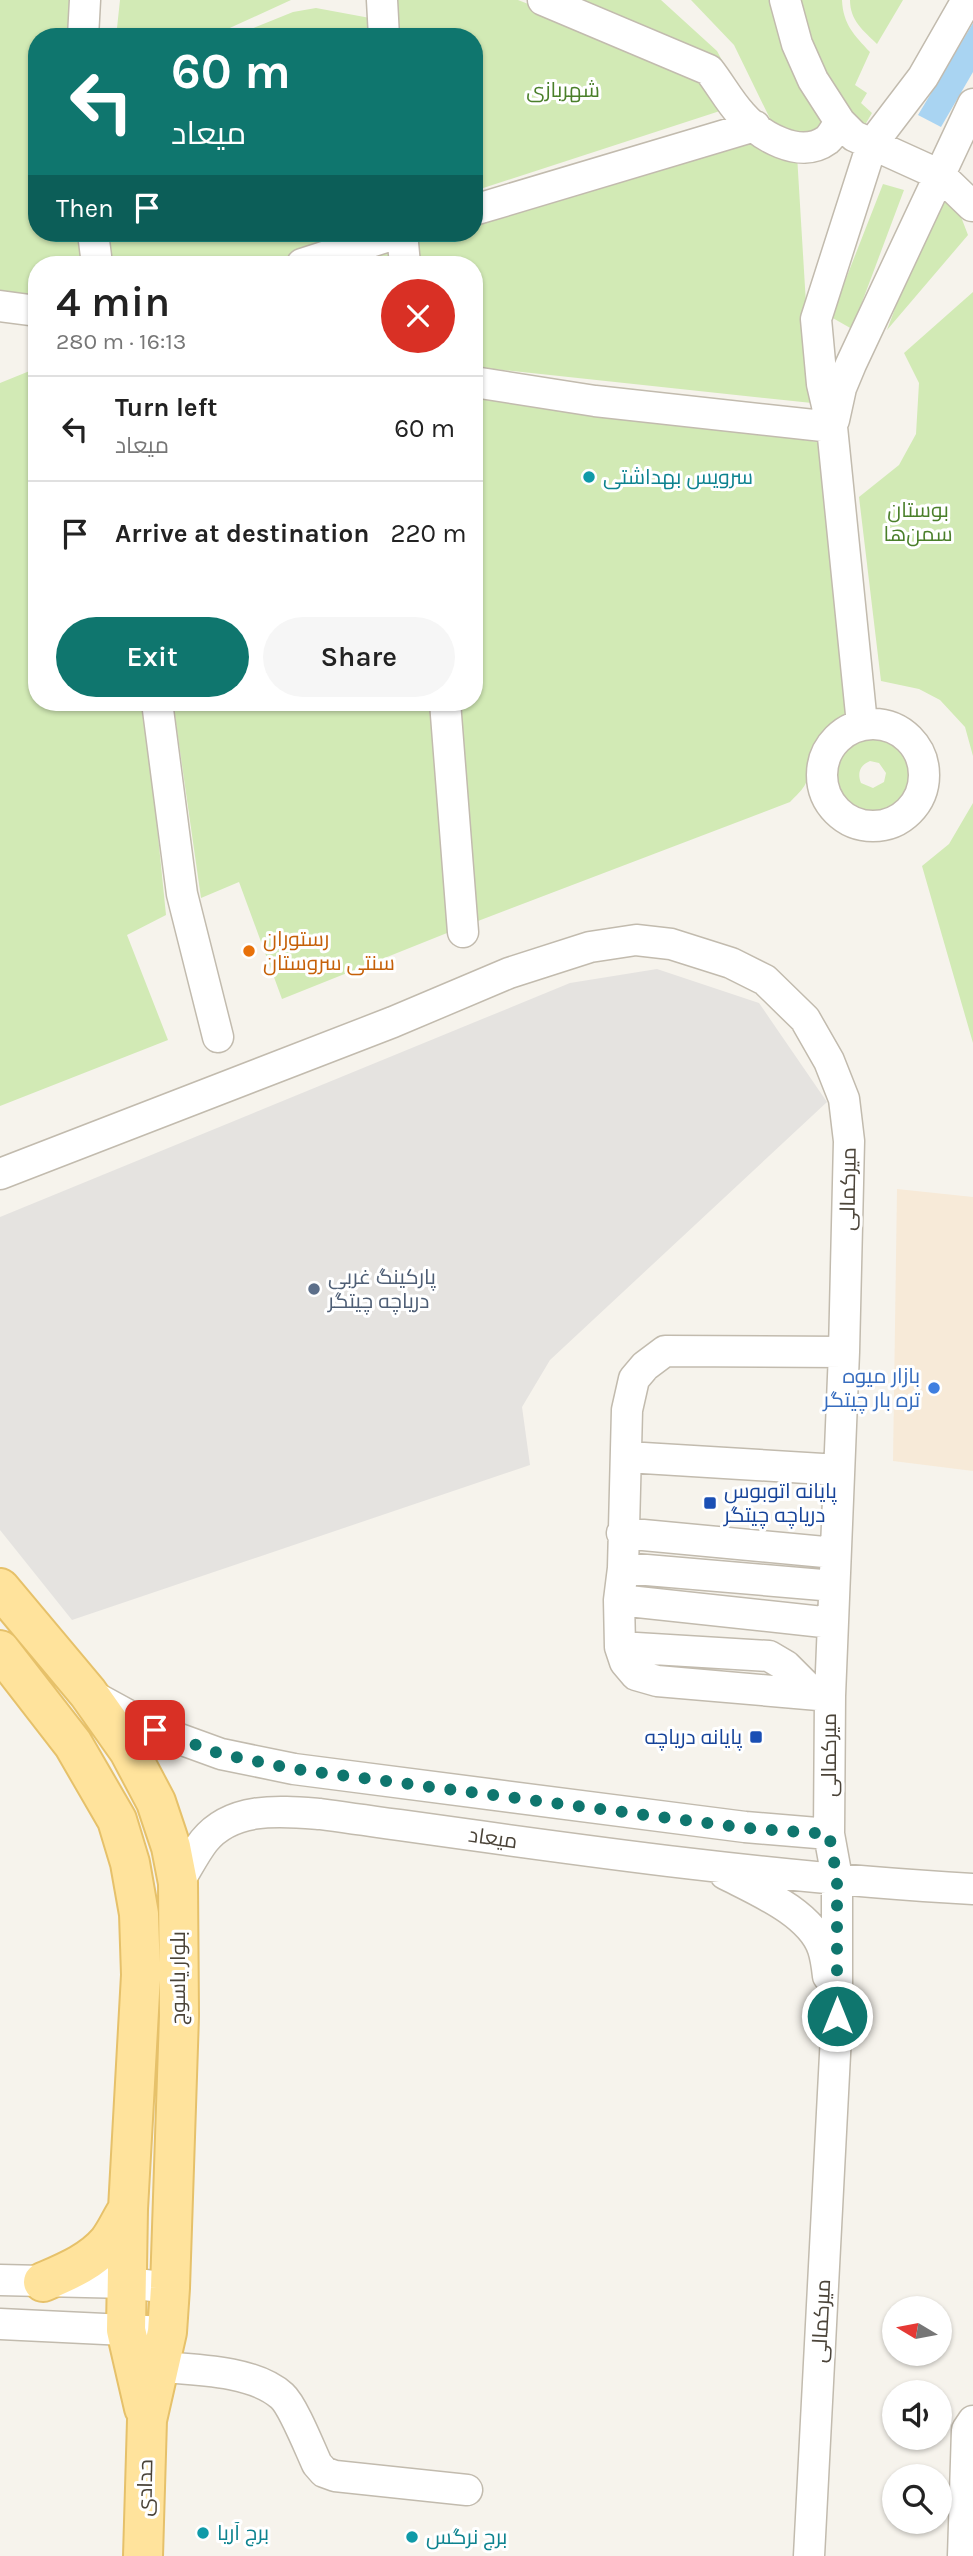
<!DOCTYPE html>
<html lang="en">
<head>
<meta charset="utf-8">
<style>
	body { margin:0; font-family:Karla,Cairo,sans-serif; background:#f6f6f6; color:#222; height:100vh; display:flex; flex-direction:column; font-size:26px; white-space:nowrap }
	* { box-sizing:border-box; margin:0 }
	p { font-size:23px; color:#767676 }
	.icon { flex:none; width:38px; height:38px; fill:none; stroke:currentColor; stroke-width:2; stroke-linecap:round; stroke-linejoin:round }
	.map { position:relative; flex:1; overflow:hidden }
	.sheet { position:absolute; left:28px; top:256px; width:455px; height:455px; display:flex; flex-direction:column; background:#fff; border-radius:28px; box-shadow:0 2px 5px #0004 }
	.sheet>* { flex:none }
	.top-card { position:absolute; left:28px; top:28px; width:455px; height:214px; border-radius:28px; box-shadow:0 2px 5px #0004; background:#0f766e; color:#fff; overflow:hidden }
	.needle { width:46px; rotate:280deg }
	.fabs { position:absolute; left:882px; top:2296px; display:grid; gap:14px }
	.fabs a { display:grid; place-items:center; width:70px; height:70px; border-radius:50%; background:#fff; box-shadow:0 2px 5px #0004; font-size:35px }
	.pin { position:absolute; display:grid; place-items:center; width:60px; height:60px; color:#fff; margin:-30px; border-radius:14px; box-shadow:0 4px 10px #0006 }
	.me { position:absolute; width:77px; margin:-38px; rotate:0deg; stroke-linejoin:round; filter:drop-shadow(0 0 5px #0008) }
	.turn { display:flex; align-items:center; gap:24px; height:147px; padding:0 28px; font-size:32px }
	.turn .icon { width:91px; height:91px; stroke-width:2.5 }
	.turn b { display:block; font-size:49px; line-height:60px }
	.then { display:flex; align-items:center; height:66px; padding:0 28px; background:#0003; gap:14px; font-size:26px }
	.round { display:grid; place-items:center; flex:none; width:74px; height:74px; border-radius:37px; background:#f6f6f6 }
	.headline { display:flex; align-items:center; justify-content:space-between; height:119px; padding:0 28px }
	h1 { font-size:42px; font-weight:600; line-height:52px }
	.cta { display:flex; gap:14px; margin-top:auto; padding:14px 28px }
	.cta a { flex:1; height:80px; border-radius:42px; background:#0f766e; color:#fff; font-size:28px; font-weight:600; line-height:80px; text-align:center }
	.cta a+a { background:#f6f6f6; color:#222 }
	ul { padding:0; list-style:none }
	li { display:flex; align-items:center; gap:21px; height:105px; padding:0 28px; border-top:2px solid #e0e0e0 }
	li div { flex:1 }
	li b { display:block; font-size:26px }
	li em { font-style:normal }
	.map>svg:first-child { display:block }
	.commercial { fill:#f7ead8 }
	.green { fill:#d2eab5; fill-rule:evenodd }
	.parking { fill:#e5e3e0 }
	.water { fill:#a9d4f2 }
	.lines { fill:none; stroke-linecap:round; stroke-linejoin:round }
	.minor-casing { stroke:#c2bbae; stroke-width:33 }
	.major-casing { stroke:#e6c16a; stroke-width:42 }
	.minor { stroke:#fff; stroke-width:30 }
	.major { stroke:#ffe39c; stroke-width:38 }
	.route { stroke:#0f766e; stroke-width:12; stroke-dasharray:0 21.6 }
	.culture-dot { fill:#0f9aa8; stroke:#fff; stroke-width:2.5 }
	.food-dot { fill:#e8710a; stroke:#fff; stroke-width:2.5 }
	.service-dot { fill:#5c6f8a; stroke:#fff; stroke-width:2.5 }
	.shop-dot { fill:#3f7fe0; stroke:#fff; stroke-width:2.5 }
	.transit-dot { fill:#1a4fb4; stroke:#fff; stroke-width:2.5 }
	.labels { text-anchor:middle; dominant-baseline:central; stroke-width:6; stroke-linejoin:round; paint-order:stroke }
	.park-label { font-size:21px; fill:#4a7f2a; stroke:#fff }
	.culture-label { font-size:21px; fill:#0d838f; stroke:#fff; text-anchor:start }
	.food-label { font-size:21px; fill:#c56008; stroke:#fff; text-anchor:start }
	.street-label { font-size:21px; fill:#4b4439; stroke:#fff }
	.service-label { font-size:21px; fill:#4e5e75; stroke:#fff; text-anchor:start }
	.shop-label { font-size:21px; fill:#366cbe; stroke:#fff; text-anchor:end }
	.transit-label { font-size:21px; fill:#164399; stroke:#fff; text-anchor:start }
</style>
</head>
<body>
<div class="map">
<svg width="973" height="2556" viewBox="0 0 973 2556">
	<rect width="100%" height="100%" fill="#f6f3ec"/>
	<path class="commercial" d="M 897,1189 L 973,1197 L 973,1471 L 893,1461 Z"/>
	<path class="green" d="M 0,0 L 78,0 L 76,37 L 37,37 L 37,233 L 82,233 L 85,264 L 37,264 L 37,305 L 0,299 Z
		M 120,0 L 291,0 L 210,37 L 168,37 L 117,28 Z
		M 395,0 L 518,0 L 697,70 L 726,109 L 474,191 L 474,37 L 398,37 Z
		M 564,0 L 661,0 L 717,51 L 724,64 Z
		M 691,0 L 775,0 L 829,126 L 816,138 L 777,133 L 734,45 Z
		M 799,0 L 842,0 C 843,24 854,35 870,52 L 855,85 L 867,93 L 861,103 L 872,113 L 862,130 L 815,55 Z
		M 850,0 L 903,0 L 877,44 C 864,31 850,21 850,0 Z
		M 316,8 L 370,18 L 367,37 L 231,37 L 293,12 Z
		M 731,134 L 797,155 L 812,403 L 474,367 L 474,264 L 415,264 L 413,233 L 474,233 L 474,213 Z
		M 883,184 L 904,190 L 852,329 L 831,317 Z
		M 937,196 L 958,209 L 968,235 L 887,330 Z
		M 102,233 L 391,233 L 394,264 L 106,264 Z
		M 973,292 L 973,756 L 965,727 L 940,700 L 919,689 L 881,681 L 859,497 L 899,465 L 916,434 L 919,383 L 904,353 Z
		M 37,368 L 37,702 L 141,702 L 152,776 L 166,915 L 127,935 L 168,1040 L 0,1106 L 0,383 Z
		M 474,395 L 818,442 L 846,716 C 832,728 816,740 811,759 C 804,786 812,780 790,802 L 478,921 L 456,702 L 474,702 Z
		M 173,702 L 432,702 L 452,931 L 282,999 L 239,882 L 201,898 Z
		M 868,738 C 928,739 916,819 867,811 C 856,809 846,802 841,793 C 826,768 844,745 868,738 ZM 870,761 L 879,763 L 886,773 L 884,782 L 873,788 L 861,783 C 857,773 860,765 870,761 Z
		M 973,803 L 973,1043 L 922,866 L 949,844 Z"/>
	<path class="parking" d="M 657,969 L 759,1003 L 827,1102 L 550,1360 L 522,1407 L 530,1465 L 72,1620 L 0,1530 L 0,1217 L 570,983 Z"/>
	<path class="water" d="M 973,23 L 973,72 L 941,127 L 918,115 Z"/>
	<g class="lines">
		<defs>
			<path id="minor" d="M 382,0 L 384,37
				M 543,0 L 709,70 C 720,84 729,101 741,114 C 760,136 800,160 827,140 C 832,136 836,127 840,122
				M 785,0 L 797,44 L 813,80 L 840,122 L 854,136 L 940,175 L 972,206
				M 83,37 L 85,0
				M 474,210 L 755,126
				M 93,233 L 97,264
				M 402,233 L 405,264
				M 302,264 L 398,233
				M 0,306 L 37,311
				M 474,382 L 595,401 L 832,427
				M 834,420 L 841,388 L 851,364 L 973,104
				M 157,702 L 182,894 L 218,1037
				M 445,702 L 463,932
				M822 775a51 51 0 1 1 102 0a51 51 0 1 1-102 0Z
				M 862,724 L 832,427 L 822,384 L 816,319 L 872,144 L 923,77 L 967,0
				M 0,1174 L 393,1022 L 509,973 L 590,947 L 636,940 L 671,944 L 731,963 L 765,980 L 805,1019 L 829,1061 L 844,1099 L 849,1141 L 844,1352 L 830,1696 L 829,1834 L 837,1878 L 837,2016 L 809,2556
				M 627,1457 L 839,1470
				M 622,1533 L 835,1553
				M 623,1568 L 834,1586
				M 619,1600 L 832,1623
				M 620,1647 L 769,1656 L 786,1666 L 814,1694
				M 91,1695 L 155,1730 L 221,1754 L 294,1769 L 745,1827 L 829,1834
				M 830,1696 L 657,1681 L 636,1675 L 625,1662 L 620,1647 L 619,1600 L 623,1568 L 627,1410 L 634,1379 L 645,1366 L 665,1351 L 844,1352
				M 725,1874 C 758,1891 811,1913 823,1949 C 826,1958 827,1967 828,1976
				M 178,1883 C 187,1869 194,1854 204,1841 C 232,1806 281,1811 320,1814 C 537,1844 754,1877 973,1889
				M 0,2280 L 128,2283 L 170,2288
				M 0,2324 L 167,2332
				M 139,2365 C 180,2370 250,2367 282,2396 C 293,2406 310,2449 317,2464 L 324,2472 L 335,2476 L 467,2490
				M 963,2556 L 967,2430 L 973,2421"/>
			<path id="major" d="M 0,1588 L 88,1693 L 129,1751 L 156,1802 L 171,1847 L 178,1883 L 179,2016 L 170,2288 L 167,2332 L 147,2420 L 143,2556
				M 0,1650 L 73,1744 L 117,1820 L 130,1863 L 139,1914 L 141,1975 L 128,2209 L 126,2330 L 144,2408
				M 43,2282 C 66,2272 91,2262 108,2242 C 116,2232 121,2219 128,2209"/>
		</defs>
		<use href="#minor" class="minor-casing"/>
		<use href="#major" class="major-casing"/>
		<use href="#minor" class="minor"/>
		<use href="#major" class="major"/>
	</g>
	<g class="lines">
		<path class="route" d="M 155,1730 L 221,1754 L 294,1769 L 745,1828 L 829,1834 L 837,1878 L 837,2016"/>
	</g>
	<g class="culture-dot">
		<circle cx="589" cy="477" r="7"/>
		<circle cx="203" cy="2533" r="7"/>
		<circle cx="412" cy="2537" r="7"/>
	</g>
	<circle class="food-dot" cx="249" cy="951" r="7"/>
	<circle class="service-dot" cx="314" cy="1289" r="7"/>
	<circle class="shop-dot" cx="934" cy="1388" r="7"/>
	<g class="transit-dot">
		<rect x="703" y="1496" width="14" height="14" rx="3.5"/>
		<rect x="749" y="1730" width="14" height="14" rx="3.5"/>
	</g>
	<g class="labels">
		<g class="park-label">
			<text x="563" y="90">شهربازی</text>
			<text x="918" y="510">بوستان<tspan x="918" dy="24">سمن‌ها</tspan></text>
		</g>
		<g class="culture-label">
			<text x="603" y="477">سرویس بهداشتی</text>
			<text x="217" y="2533">برج آریا</text>
			<text x="426" y="2537">برج نرگس</text>
		</g>
		<g class="food-label">
			<text x="263" y="939">رستوران<tspan x="263" dy="24">سنتی سروستان</tspan></text>
		</g>
		<g class="street-label">
			<text transform="translate(848 1189) rotate(-89)">میرکمالی</text>
			<text transform="translate(829 1755) rotate(-90)">میرکمالی</text>
			<text transform="translate(493 1838) rotate(8)">میعاد</text>
			<text transform="translate(178 1978) rotate(-90)">بلوار یاسوج</text>
			<text transform="translate(821 2321) rotate(-87)">میرکمالی</text>
			<text transform="translate(145 2488) rotate(-89)">حدادی</text>
		</g>
		<g class="service-label">
			<text x="328" y="1277">پارکینگ غربی<tspan x="328" dy="24">دریاچه چیتگر</tspan></text>
		</g>
		<g class="shop-label">
			<text x="920" y="1376">بازار میوه<tspan x="920" dy="24">تره بار چیتگر</tspan></text>
		</g>
		<g class="transit-label">
			<text x="724" y="1491">پایانه اتوبوس<tspan x="724" dy="24">دریاچه چیتگر</tspan></text>
			<text x="742" y="1737" text-anchor="end">پایانه دریاچه</text>
		</g>
	</g>
</svg>
<div class="fabs">
<a><svg class="needle" viewBox="-14 -14 28 28"><path d="M0-13l5 13h-10z" fill="#e53935"/><path d="M0 13l5-13h-10z" fill="#767676"/></svg></a>
<a><svg class="icon" aria-label="sound" viewBox="0 0 24 24"><path d="M4 9h4l5-4v14l-5-4H4zM17 9q2 3 0 6"/></svg></a>
<a><svg class="icon" aria-label="search" viewBox="0 0 24 24"><circle cx="10" cy="10" r="6"/><path d="M15 15l6 6"/></svg></a>
</div>
<div class="pin" style="left:155px;top:1730px;background:#d93025"><svg class="icon" aria-label="arrive" viewBox="0 0 24 24"><path d="M6 21V4h12l-3 4 3 4H6"/></svg></div>
<svg class="me" style="left:837px;top:2016px" viewBox="-20 -20 40 40"><circle r="17" fill="#0f766e" stroke="#fff" stroke-width="3"/><path d="M0-11L8 9 0 5-8 9z" fill="#fff"/></svg>
<div class="top-card">
<div class="turn"><svg class="icon" aria-label="left" viewBox="0 0 24 24"><path d="M17 20v-9H6M10 6l-5 5 5 5"/></svg><div><b>60 m</b>میعاد</div></div>
<div class="then">Then<svg class="icon" aria-label="arrive" viewBox="0 0 24 24"><path d="M6 21V4h12l-3 4 3 4H6"/></svg></div>
</div>
<section class="sheet">
<div class="headline"><div><h1>4 min</h1><p>280 m · 16:13</p></div><a class="round" style="background:#d93025;color:#fff"><svg class="icon" aria-label="close" viewBox="0 0 24 24"><path d="M6 6l12 12M18 6L6 18"/></svg></a></div>
<ul>
<li><svg class="icon" aria-label="left" viewBox="0 0 24 24"><path d="M17 20v-9H6M10 6l-5 5 5 5"/></svg><div><b>Turn left</b><p>میعاد</p></div><em>60 m</em></li>
<li><svg class="icon" aria-label="arrive" viewBox="0 0 24 24"><path d="M6 21V4h12l-3 4 3 4H6"/></svg><div><b>Arrive at destination</b></div><em>220 m</em></li>
</ul>
<div class="cta"><a>Exit</a><a>Share</a></div>
</section>
</div>
</body>
</html>
